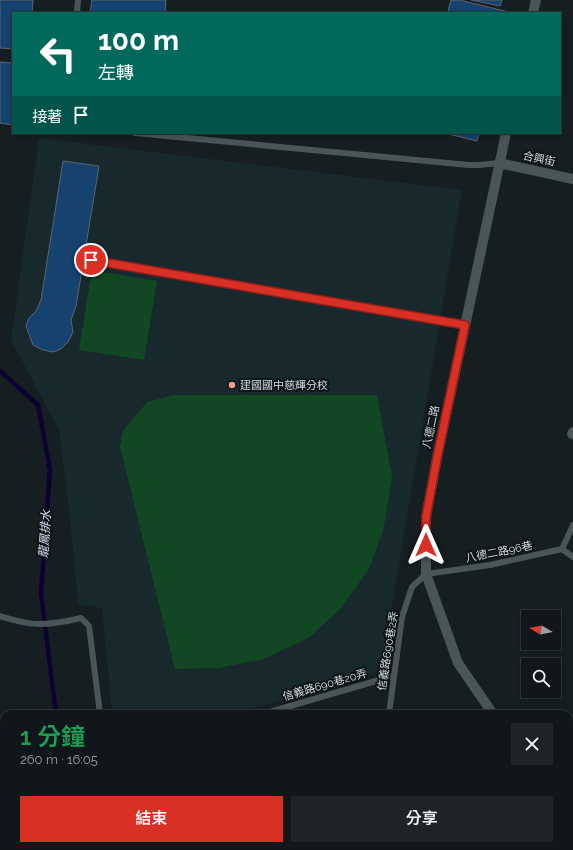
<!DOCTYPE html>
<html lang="zh-TW">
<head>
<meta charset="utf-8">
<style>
	body { margin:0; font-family:Raleway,"Noto Sans TC",sans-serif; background:#1e2326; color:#f1f3f6; height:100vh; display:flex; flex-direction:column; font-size:15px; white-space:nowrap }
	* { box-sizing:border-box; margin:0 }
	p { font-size:13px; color:#9c9fa2 }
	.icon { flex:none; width:22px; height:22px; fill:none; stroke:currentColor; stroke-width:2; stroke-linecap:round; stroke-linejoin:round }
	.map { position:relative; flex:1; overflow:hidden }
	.drawer { position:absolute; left:0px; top:710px; width:573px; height:140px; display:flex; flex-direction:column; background:#101619; border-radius:12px 12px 0 0; box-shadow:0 2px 6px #0003,0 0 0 1px #303538 }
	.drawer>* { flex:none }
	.hud { position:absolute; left:12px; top:12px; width:549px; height:122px; border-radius:0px; box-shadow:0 2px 6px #0003,0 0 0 1px #303538; background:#00695c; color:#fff; overflow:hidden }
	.needle { width:26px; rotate:279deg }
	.buttons { position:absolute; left:521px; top:610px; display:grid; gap:8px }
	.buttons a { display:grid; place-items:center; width:40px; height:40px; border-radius:0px; background:#101619; box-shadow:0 2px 6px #0003,0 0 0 1px #303538; font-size:20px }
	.pin { position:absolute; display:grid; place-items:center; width:34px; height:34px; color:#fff; margin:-17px; border:2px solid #fff; border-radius:50%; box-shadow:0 1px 4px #0007 }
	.me { position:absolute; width:44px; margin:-22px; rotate:0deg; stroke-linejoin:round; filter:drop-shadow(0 0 3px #0008) }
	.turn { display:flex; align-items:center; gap:14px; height:84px; padding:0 20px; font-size:18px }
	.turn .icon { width:52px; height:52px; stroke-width:2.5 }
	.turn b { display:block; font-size:28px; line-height:34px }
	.then { display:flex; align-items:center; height:38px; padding:0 20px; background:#0003; gap:8px; font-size:15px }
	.round { display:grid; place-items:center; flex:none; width:42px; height:42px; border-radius:0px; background:#1e2326 }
	.summary { display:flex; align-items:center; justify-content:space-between; height:68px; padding:0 20px }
	h1 { font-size:24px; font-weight:600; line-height:30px; color:#1e9e55 }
	.cta { display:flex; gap:8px; margin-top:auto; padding:8px 20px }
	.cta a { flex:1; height:46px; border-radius:0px; background:#d93025; color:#fff; font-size:16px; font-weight:600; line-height:46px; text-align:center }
	.cta a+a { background:#1e2326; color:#f1f3f6 }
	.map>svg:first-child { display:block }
	.built { fill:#17292d }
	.green { fill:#124723 }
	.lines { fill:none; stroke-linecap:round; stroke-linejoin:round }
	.stream { stroke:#0d0131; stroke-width:4.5 }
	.building { fill:#15426e; stroke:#5e646c }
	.lane { stroke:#4a5558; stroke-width:6 }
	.street { stroke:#4a5558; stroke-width:10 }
	.route-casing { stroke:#8d1f18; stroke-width:10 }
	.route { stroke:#d93025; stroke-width:7 }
	.poi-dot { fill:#f59c92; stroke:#0c1518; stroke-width:1.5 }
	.labels { text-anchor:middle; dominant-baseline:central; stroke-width:4; stroke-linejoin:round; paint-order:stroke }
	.street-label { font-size:11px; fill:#d3dadb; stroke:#0c1518 }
	.poi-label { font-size:11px; fill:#d3dadb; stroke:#0c1518; text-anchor:start }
	.water-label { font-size:12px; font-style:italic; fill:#dcdcf1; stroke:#0c1518 }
</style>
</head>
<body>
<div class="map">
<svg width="573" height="850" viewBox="0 0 573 850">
	<rect width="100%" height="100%" fill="#151e21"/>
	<path class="built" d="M 39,138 L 462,190 L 381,672 L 233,714 L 112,714 L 102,608 L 78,604 L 71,528 L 59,430 L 11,340 Z"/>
	<path class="green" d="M 92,270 L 157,281 L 144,360 L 79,350 Z
		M 174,395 L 377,395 L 392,477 L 384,527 L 369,569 L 341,608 L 310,637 L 264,659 L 219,668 L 175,669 L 120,447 L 123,431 L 147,402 Z"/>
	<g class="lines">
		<path class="stream" d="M 0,371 L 38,405 L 50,470 L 41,593 L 56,714
			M 73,846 L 73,850"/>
	</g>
	<path class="building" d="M 0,0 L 33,0 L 32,13 L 13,13 L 13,49 L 0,48 Z
		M 92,0 L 166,0 L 165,13 L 90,13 Z
		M 451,0 L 459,0 L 509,12 L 508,13 L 456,13 L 448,11 Z
		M 471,0 L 502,0 L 500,6 Z
		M 0,62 L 13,63 L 13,125 L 0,123 Z
		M 444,133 L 479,133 L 477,141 Z
		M 63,161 L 99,166 L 76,306 L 71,320 L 73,332 L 68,342 L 61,349 L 53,352 L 43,350 L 33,345 L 26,326 L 29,318 L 36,311 L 41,300 Z"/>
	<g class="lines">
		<path class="lane" d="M 77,13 L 78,0
			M 135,133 L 469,165 L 479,165 L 499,163
			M 91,260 L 465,325
			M 562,549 L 573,525
			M 0,616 C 13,620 27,624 40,624 C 54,624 68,621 81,618 L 89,626 L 100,714
			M 263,714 L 393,676
			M 389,714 L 402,617 L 412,587 L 426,574 L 490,565 L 562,549 L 573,557
			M 378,850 L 378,846"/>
		<path class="street" d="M 533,13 L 536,0
			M 499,163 L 573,179
			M 572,434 L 573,432
			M 493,714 L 458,663 L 426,574 L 426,517 L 438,453 L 506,133
			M 569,779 L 573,782"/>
	</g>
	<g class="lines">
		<defs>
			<path id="route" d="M 91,260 L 465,325 L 438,453 L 426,517 L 426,545"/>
		</defs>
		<use href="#route" class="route-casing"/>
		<use href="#route" class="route"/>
	</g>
	<circle class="poi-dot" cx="232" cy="385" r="4"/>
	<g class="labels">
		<g class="street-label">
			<text transform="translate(539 159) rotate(12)">合興街</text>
			<text transform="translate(431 427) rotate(-78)">八德二路</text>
			<text transform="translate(499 552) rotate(-11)">八德二路96巷</text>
			<text transform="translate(388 651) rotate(-81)">信義路690巷2弄</text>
			<text transform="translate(325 685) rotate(-16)">信義路690巷20弄</text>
		</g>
		<g class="poi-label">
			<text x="240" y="385">建國國中慈輝分校</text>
		</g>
		<g class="water-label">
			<text transform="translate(45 534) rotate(-86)">龍鳳排水</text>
		</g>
	</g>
</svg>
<div class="buttons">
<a><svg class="needle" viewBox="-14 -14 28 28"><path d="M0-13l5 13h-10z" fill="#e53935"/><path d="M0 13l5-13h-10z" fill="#9c9fa2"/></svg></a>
<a><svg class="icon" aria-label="search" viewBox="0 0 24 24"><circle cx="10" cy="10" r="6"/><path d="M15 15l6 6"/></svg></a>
</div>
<div class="pin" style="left:91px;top:260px;background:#d93025"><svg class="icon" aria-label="arrive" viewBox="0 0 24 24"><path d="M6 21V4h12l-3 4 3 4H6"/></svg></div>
<svg class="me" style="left:426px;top:545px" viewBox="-20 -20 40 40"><path d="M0-17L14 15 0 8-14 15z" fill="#d93025" stroke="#fff" stroke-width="4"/></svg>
<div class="hud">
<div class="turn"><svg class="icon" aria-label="left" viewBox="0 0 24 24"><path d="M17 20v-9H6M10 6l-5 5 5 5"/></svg><div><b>100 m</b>左轉</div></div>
<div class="then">接著<svg class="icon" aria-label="arrive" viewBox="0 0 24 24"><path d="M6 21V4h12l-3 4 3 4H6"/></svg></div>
</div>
<section class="drawer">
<div class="summary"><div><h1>1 分鐘</h1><p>260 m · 16:05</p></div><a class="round"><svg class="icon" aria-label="close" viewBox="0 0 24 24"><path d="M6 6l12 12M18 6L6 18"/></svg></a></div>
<div class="cta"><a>結束</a><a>分享</a></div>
</section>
</div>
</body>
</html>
